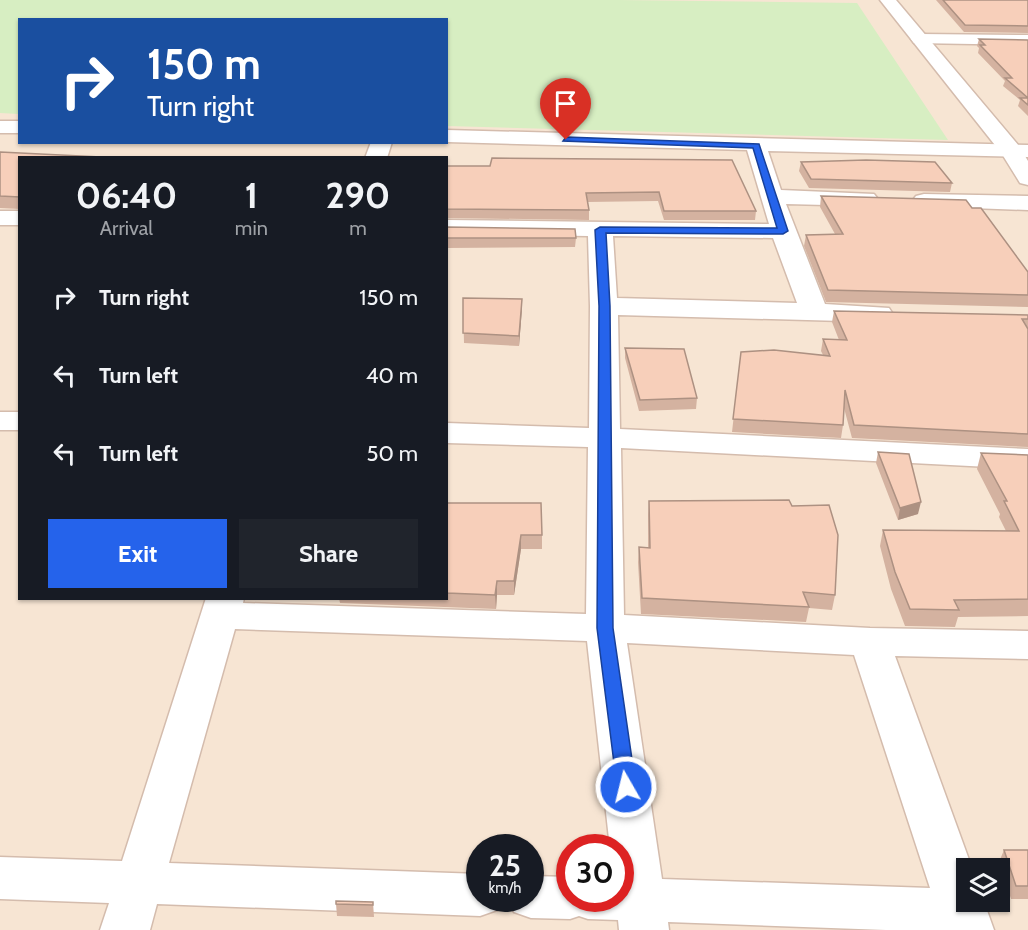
<!DOCTYPE html>
<html lang="en">
<head>
<meta charset="utf-8">
<style>
	body { margin:0; font-family:Cabin,sans-serif; background:#20242c; color:#f1f3f6; height:100vh; display:flex; flex-direction:column; font-size:22px; white-space:nowrap }
	* { box-sizing:border-box; margin:0 }
	p { font-size:20px; color:#9ea1a6 }
	.icon { flex:none; width:33px; height:33px; fill:none; stroke:currentColor; stroke-width:2; stroke-linecap:round; stroke-linejoin:round }
	.map { position:relative; flex:1; overflow:hidden }
	.side { position:absolute; left:18px; top:156px; width:430px; height:444px; display:flex; flex-direction:column; background:#171b24; border-radius:0px; box-shadow:0 2px 4px #0004 }
	.side>* { flex:none }
	.guide { position:absolute; left:18px; top:18px; width:430px; height:126px; border-radius:0px; box-shadow:0 2px 4px #0004; background:#1a4fa0; color:#fff; overflow:hidden }
	.fabs { position:absolute; left:956px; top:858px; display:grid; gap:12px }
	.fabs a { display:grid; place-items:center; width:54px; height:54px; border-radius:0px; background:#171b24; box-shadow:0 2px 4px #0004; font-size:30px }
	.speed { position:absolute; left:466px; top:834px; display:flex; gap:12px; font-size:30px; font-weight:700; text-align:center }
	.speed>* { display:grid; place-content:center; width:78px; height:78px; border-radius:50%; background:#171b24; box-shadow:0 2px 4px #0004; line-height:1 }
	.speed small { font-size:15px; font-weight:400 }
	.speed .limit { border:9px solid #d22; background:#fff; color:#111 }
	.pin { position:absolute; display:grid; place-items:center; width:51px; height:51px; color:#fff; margin:-62px -26px; border-radius:50% 50% 50% 0; rotate:-45deg; box-shadow:0 0 6px #0007 }
	.pin .icon { rotate:45deg }
	.me { position:absolute; width:66px; margin:-33px; rotate:352deg; stroke-linejoin:round; filter:drop-shadow(0 0 4px #0008) }
	.turn { display:flex; align-items:center; gap:21px; height:126px; padding:0 30px; font-size:27px }
	.turn .icon { width:78px; height:78px; stroke-width:2.5 }
	.turn b { display:block; font-size:42px; line-height:51px }
	.eta { display:flex; justify-content:space-evenly; align-items:center; height:102px; text-align:center }
	.eta b { font-size:36px; font-weight:800; line-height:42px }
	.primary-button { display:flex; gap:12px; margin-top:auto; padding:12px 30px }
	.primary-button a { flex:1; height:69px; border-radius:0px; background:#2563eb; color:#fff; font-size:24px; font-weight:800; line-height:69px; text-align:center }
	.primary-button a+a { background:#20242c; color:#f1f3f6 }
	ul { padding:0; list-style:none }
	li { display:flex; align-items:center; gap:18px; height:78px; padding:0 30px }
	li div { flex:1 }
	li b { display:block; font-size:22px }
	li em { font-style:normal }
	.map>svg:first-child { display:block }
	.residential { fill:#f7e5d3; fill-rule:evenodd }
	.green { fill:#d7eec2 }
	.lines { fill:none; stroke-linecap:round; stroke-linejoin:round }
	.minor-casing { stroke:#d4bcad; stroke-width:3 }
	.tertiary-casing { stroke:#d4bcad; stroke-width:3 }
	.minor { fill:#fff; fill-rule:evenodd }
	.tertiary { fill:#fff; fill-rule:evenodd }
	.wall { fill:#d4b2a0 }
	.shaded-wall { fill:#ad9182 }
	.building { fill:#f7cfba; stroke:#ad9182; stroke-width:1.5 }
	.route { fill:#2563eb; stroke:#184099; stroke-width:1.5 }
</style>
</head>
<body>
<div class="map">
<svg width="1028" height="930" viewBox="0 0 1028 930">
	<rect width="100%" height="100%" fill="#fef3e6"/>
	<path class="residential" d="M 0,0 L 1028,0 L 1028,930 L 0,930 ZM 20,20 L 447,20 L 447,142 L 20,142 ZM 20,158 L 447,158 L 447,598 L 20,598 ZM 480,848 L 531,848 L 531,898 L 480,898 ZM 570,848 L 621,848 L 621,898 L 570,898 ZM 966,868 L 999,868 L 999,902 L 966,902 Z"/>
	<path class="green" d="M 0,0 L 619,0 L 857,3 L 948,140 L 447,126 L 447,20 L 20,20 L 19,114 L 0,113 Z"/>
	<g class="lines">
		<defs>
			<path id="minor" d="M 920,34 L 1028,35 L 1028,45 L 914,43 L 911,39 Z
				M 0,121 L 20,121 L 20,133 L 0,133 Z
				M 447,130 L 1028,145 L 1028,157 L 768,151 L 781,190 L 874,194 L 878,199 L 874,204 L 866,206 L 786,204 L 825,304 L 889,308 L 893,314 L 889,320 L 879,322 L 618,315 L 620,429 L 1028,449 L 1028,469 L 621,448 L 624,615 L 870,628 L 1028,631 L 1028,659 L 895,656 L 972,868 L 966,868 L 966,902 L 984,902 L 994,930 L 886,930 L 668,922 L 669,930 L 619,930 L 618,920 L 588,919 L 579,916 L 570,919 L 531,918 L 514,912 L 507,898 L 531,898 L 531,876 L 570,877 L 570,898 L 621,898 L 621,848 L 610,848 L 587,641 L 235,629 L 169,863 L 480,874 L 480,898 L 503,898 L 497,910 L 480,916 L 157,904 L 150,930 L 100,930 L 109,903 L 0,899 L 0,857 L 122,861 L 206,598 L 244,598 L 243,603 L 586,614 L 588,447 L 447,443 L 447,423 L 589,428 L 590,306 L 588,236 L 447,234 L 447,220 L 769,224 L 747,150 L 447,142 ZM 613,236 L 773,238 L 797,303 L 617,298 ZM 627,643 L 854,655 L 930,888 L 662,879 Z
				M 371,142 L 392,142 L 387,158 L 365,158 Z
				M 924,194 L 1028,196 L 1028,210 L 916,206 L 912,201 L 916,196 Z
				M 0,211 L 20,211 L 20,225 L 0,225 Z
				M 0,412 L 20,412 L 20,430 L 0,430 Z"/>
			<path id="tertiary" d="M 880,0 L 896,0 L 1019,146 L 1028,161 L 1028,185 L 1020,183 L 1002,154 Z"/>
		</defs>
		<use href="#minor" class="minor-casing"/>
		<use href="#tertiary" class="tertiary-casing"/>
		<use href="#minor" class="minor"/>
		<use href="#tertiary" class="tertiary"/>
	</g>
	<path class="wall" d="M 936,0 L 1028,0 L 1028,33 L 964,32 Z
		M 979,39 L 1028,40 L 1028,116 L 1018,106 L 1020,100 L 1003,86 L 1005,81 L 978,53 L 979,48 L 977,46 Z
		M 0,152 L 101,157 L 101,158 L 20,158 L 20,209 L 0,208 Z
		M 492,158 L 756,211 L 755,220 L 664,220 L 658,201 L 587,202 L 589,210 L 589,220 L 447,218 L 447,166 L 490,166 Z
		M 801,162 L 952,183 L 950,192 L 809,188 L 799,171 Z
		M 821,196 L 972,208 L 1028,272 L 1028,307 L 826,302 L 804,246 L 806,235 L 835,234 L 820,207 Z
		M 447,227 L 576,238 L 575,247 L 447,248 Z
		M 463,298 L 522,299 L 519,346 L 464,343 Z
		M 834,311 L 1028,315 L 1028,447 L 852,438 L 844,408 L 843,425 L 841,438 L 732,432 L 741,352 L 823,355 L 821,351 L 823,339 L 839,340 L 832,322 Z
		M 625,348 L 697,398 L 696,409 L 639,411 L 625,358 Z
		M 878,452 L 918,514 L 898,520 L 876,463 Z
		M 981,453 L 1028,455 L 1028,616 L 958,617 L 955,627 L 905,626 L 891,589 L 880,546 L 883,530 L 1006,531 L 999,517 L 1000,514 L 977,469 Z
		M 649,501 L 835,595 L 832,610 L 809,608 L 806,622 L 641,614 L 638,562 L 639,547 L 648,548 L 648,515 Z
		M 447,503 L 542,535 L 542,549 L 521,549 L 514,595 L 497,595 L 496,609 L 340,603 L 339,598 L 447,598 Z
		M 1004,850 L 1028,850 L 1028,899 L 1011,899 L 999,862 Z
		M 373,902 L 374,917 L 337,916 L 336,904 Z"/>
	<path class="shaded-wall" d="M 522,299 L 522,309 L 519,346 L 519,336 Z
		M 921,502 L 918,514 L 898,520 L 900,508 Z
		M 521,535 L 521,549 L 514,595 L 514,581 Z
		M 497,581 L 497,595 L 496,609 L 495,595 Z"/>
	<path class="building" d="M 943,0 L 1028,0 L 1028,26 L 965,25 Z
		M 979,39 L 1028,40 L 1028,98 L 1005,78 L 1012,78 L 980,45 L 985,45 Z
		M 1020,98 L 1028,98 L 1028,105 Z
		M 0,152 L 101,157 L 20,158 L 20,197 L 0,196 Z
		M 492,158 L 732,160 L 756,211 L 664,211 L 659,192 L 586,193 L 589,210 L 447,209 L 447,166 L 490,166 Z
		M 866,160 L 935,162 L 952,183 L 811,179 L 801,162 Z
		M 821,196 L 966,200 L 972,208 L 981,208 L 1028,272 L 1028,295 L 828,290 L 806,235 L 843,234 Z
		M 447,227 L 575,229 L 576,238 L 447,238 Z
		M 463,298 L 522,299 L 519,336 L 463,333 Z
		M 834,311 L 1028,315 L 1028,319 L 1022,319 L 1028,329 L 1028,434 L 854,425 L 845,390 L 843,425 L 733,419 L 741,352 L 774,350 L 830,356 L 823,339 L 847,340 Z
		M 625,348 L 684,349 L 697,398 L 640,400 Z
		M 878,452 L 909,454 L 921,502 L 900,508 Z
		M 981,453 L 1028,455 L 1028,599 L 954,600 L 959,610 L 910,609 L 895,572 L 883,530 L 1019,531 L 1004,501 L 1007,501 Z
		M 789,500 L 792,506 L 829,505 L 838,535 L 835,595 L 803,592 L 809,607 L 642,598 L 639,547 L 650,548 L 649,501 Z
		M 447,503 L 541,503 L 542,535 L 521,535 L 514,581 L 497,581 L 495,595 L 447,593 Z
		M 1004,850 L 1028,850 L 1028,886 L 1016,886 Z
		M 336,901 L 373,902 L 373,905 L 336,904 Z"/>
	<path class="route" d="M 566,137 L 759,144 L 788,231 L 783,234 L 606,233 L 610,306 L 613,628 L 636,787 L 633,792 L 626,794 L 620,792 L 617,787 L 597,628 L 599,306 L 595,230 L 600,227 L 777,228 L 753,148 L 563,141 Z"/>
</svg>
<div class="fabs">
<a><svg class="icon" aria-label="layers" viewBox="0 0 24 24"><path d="M12 4l9 5-9 5-9-5zM3 14l9 5 9-5"/></svg></a>
</div>
<div class="speed"><div>25<small>km/h</small></div><div class="limit">30</div></div>
<div class="pin" style="left:566px;top:140px;background:#d93025"><svg class="icon" aria-label="arrive" viewBox="0 0 24 24"><path d="M6 21V4h12l-3 4 3 4H6"/></svg></div>
<svg class="me" style="left:626px;top:787px" viewBox="-20 -20 40 40"><circle r="17" fill="#2563eb" stroke="#fff" stroke-width="3"/><path d="M0-11L8 9 0 5-8 9z" fill="#fff"/></svg>
<div class="guide">
<div class="turn"><svg class="icon" aria-label="right" viewBox="0 0 24 24"><path d="M7 20v-9h11M14 6l5 5-5 5"/></svg><div><b>150 m</b>Turn right</div></div>
</div>
<section class="side">
<div class="eta">
<div><b>06:40</b><p>Arrival</p></div>
<div><b>1</b><p>min</p></div>
<div><b>290</b><p>m</p></div>
</div>
<ul>
<li><svg class="icon" aria-label="right" viewBox="0 0 24 24"><path d="M7 20v-9h11M14 6l5 5-5 5"/></svg><div><b>Turn right</b></div><em>150 m</em></li>
<li><svg class="icon" aria-label="left" viewBox="0 0 24 24"><path d="M17 20v-9H6M10 6l-5 5 5 5"/></svg><div><b>Turn left</b></div><em>40 m</em></li>
<li><svg class="icon" aria-label="left" viewBox="0 0 24 24"><path d="M17 20v-9H6M10 6l-5 5 5 5"/></svg><div><b>Turn left</b></div><em>50 m</em></li>
</ul>
<div class="primary-button"><a>Exit</a><a>Share</a></div>
</section>
</div>
</body>
</html>
